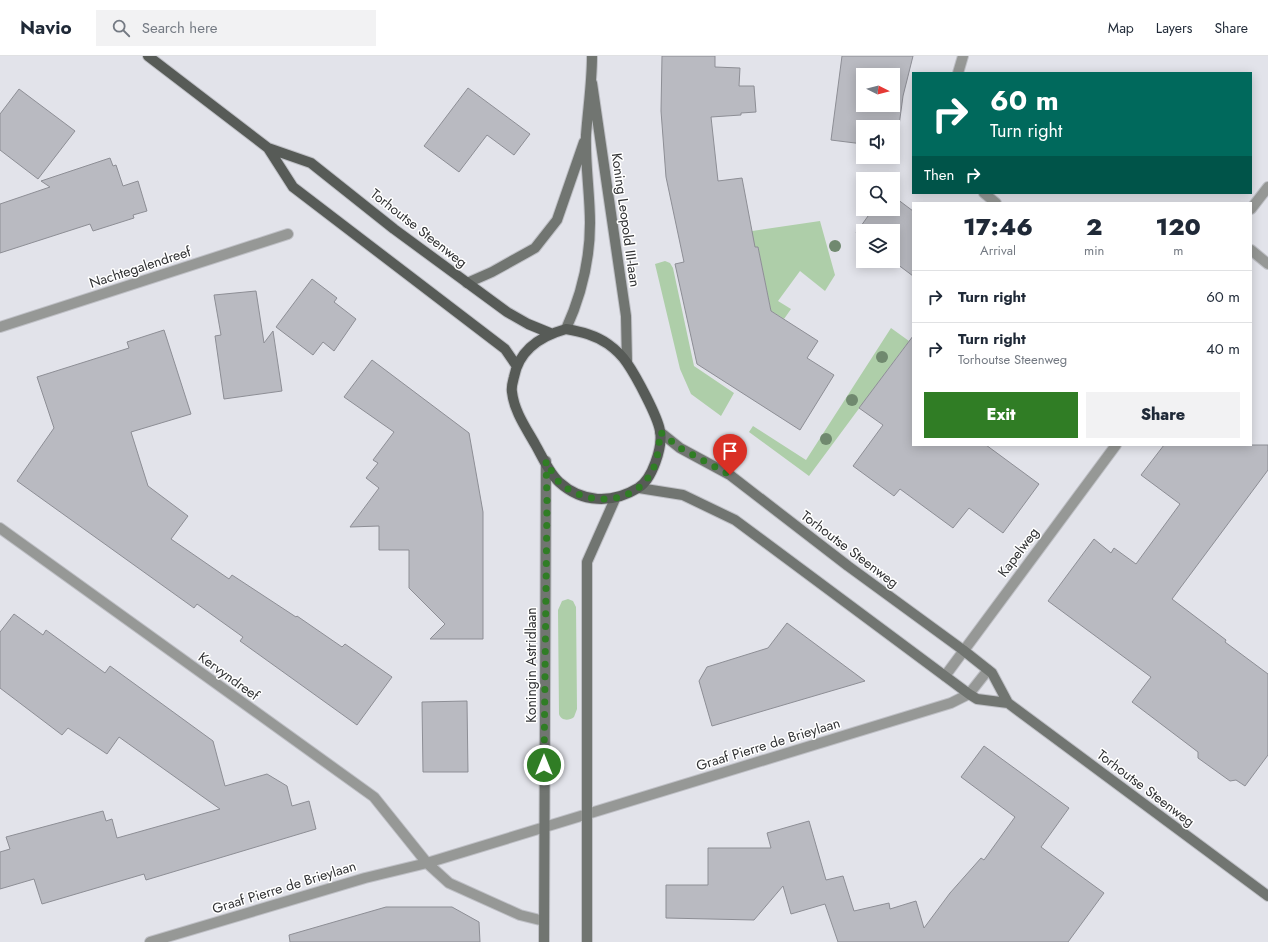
<!DOCTYPE html>
<html lang="en">
<head>
<meta charset="utf-8">
<style>
	body { margin:0; font-family:Jost,sans-serif; background:#f2f2f3; color:#1f2937; height:100vh; display:flex; flex-direction:column; font-size:15px; white-space:nowrap }
	* { box-sizing:border-box; margin:0 }
	p { font-size:13px; color:#747a83 }
	.icon { flex:none; width:22px; height:22px; fill:none; stroke:currentColor; stroke-width:2; stroke-linecap:round; stroke-linejoin:round }
	.map { position:relative; flex:1; overflow:hidden }
	.side { position:absolute; left:912px; top:146px; width:340px; height:244px; display:flex; flex-direction:column; background:#fff; border-radius:0px; box-shadow:0 2px 10px #0003 }
	.side>* { flex:none }
	.hud { position:absolute; left:912px; top:16px; width:340px; height:122px; border-radius:0px; box-shadow:0 2px 10px #0003; background:#00695c; color:#fff; overflow:hidden }
	.needle { width:26px; rotate:96deg }
	.tools { position:absolute; left:856px; top:12px; display:grid; gap:8px }
	.tools a { display:grid; place-items:center; width:44px; height:44px; border-radius:0px; background:#fff; box-shadow:0 2px 10px #0003; font-size:20px }
	.pin { position:absolute; display:grid; place-items:center; width:34px; height:34px; color:#fff; margin:-41px -17px; border-radius:50% 50% 50% 0; rotate:-45deg; box-shadow:0 0 4px #0007 }
	.pin .icon { rotate:45deg }
	.me { position:absolute; width:44px; margin:-22px; rotate:0deg; stroke-linejoin:round; filter:drop-shadow(0 0 3px #0008) }
	.turn { display:flex; align-items:center; gap:14px; height:84px; padding:0 12px; font-size:18px }
	.turn .icon { width:52px; height:52px; stroke-width:2.5 }
	.turn b { display:block; font-size:28px; line-height:34px }
	.then { display:flex; align-items:center; height:38px; padding:0 12px; background:#0003; gap:8px; font-size:15px }
	.eta { display:flex; justify-content:space-evenly; align-items:center; height:68px; text-align:center }
	.eta b { font-size:24px; font-weight:800; line-height:28px }
	.action { display:flex; gap:8px; margin-top:auto; padding:8px 12px }
	.action a { flex:1; height:46px; border-radius:0px; background:#307d25; color:#fff; font-size:16px; font-weight:800; line-height:46px; text-align:center }
	.action a+a { background:#f2f2f3; color:#1f2937 }
	ul { padding:0; list-style:none }
	li { display:flex; align-items:center; gap:12px; height:52px; padding:0 12px; border-top:1px solid #e0e1e3 }
	li div { flex:1 }
	li b { display:block; font-size:15px }
	li em { font-style:normal }
	header { display:flex; align-items:center; gap:24px; box-sizing:border-box; height:56px; padding:0 20px; background:#fff; border-bottom:1px solid #e0e1e3 }
	header strong { font-size:19px }
	nav { display:flex; gap:22px; margin-inline-start:auto; font-size:14px }
	.search { width:280px; height:36px; background:#f2f2f3; display:flex; align-items:center; gap:10px; box-sizing:border-box; padding:0 14px; border-radius:0px; color:#747a83; font-size:15px }
	.map>svg:first-child { display:block }
	.green { fill:#aecea9 }
	.building { fill:#b9bac1; stroke:#8d8e95; fill-rule:evenodd }
	.lines { fill:none; stroke-linecap:round; stroke-linejoin:round }
	.street-casing { stroke:#bfc0c6; stroke-width:12 }
	.secondary-casing { stroke:#bfc0c6; stroke-width:12 }
	.primary-casing { stroke:#bfc0c6; stroke-width:12 }
	.street { stroke:#969896; stroke-width:10 }
	.secondary { stroke:#717571; stroke-width:10 }
	.primary { stroke:#575b57; stroke-width:10 }
	.tree { fill:#70896f }
	.route { stroke:#307d25; stroke-width:7; stroke-dasharray:0 12.6 }
	.labels { text-anchor:middle; dominant-baseline:central; stroke-width:3; stroke-linejoin:round; paint-order:stroke }
	.street-label { font-size:14px; fill:#313234; stroke:#fff }
</style>
</head>
<body>
<header>
<strong>Navio</strong>
<div class="search"><svg class="icon" aria-label="search" viewBox="0 0 24 24"><circle cx="10" cy="10" r="6"/><path d="M15 15l6 6"/></svg>Search here</div>
<nav><a>Map</a><a>Layers</a><a>Share</a></nav>
</header>
<div class="map">
<svg width="1268" height="886" viewBox="0 0 1268 886">
	<rect width="100%" height="100%" fill="#e2e3ea"/>
	<path class="green" d="M 820,165 L 835,219 L 825,235 L 800,215 L 778,245 L 791,253 L 784,263 L 771,255 L 758,191 L 688,205 L 685,185 Z
		M 665,205 L 670,207 L 673,212 L 694,310 L 734,337 L 721,360 L 691,338 L 680,313 L 655,208 Z
		M 891,272 L 909,285 L 809,420 L 749,376 L 753,370 L 806,404 Z
		M 568,543 L 573,545 L 576,551 L 577,653 L 574,661 C 569,665 561,665 559,658 L 558,554 L 562,545 Z"/>
	<path class="building" d="M 662,0 L 715,0 L 715,11 L 740,12 L 739,30 L 754,30 L 756,56 L 741,57 L 741,59 L 711,61 L 718,125 L 742,122 L 755,191 L 758,191 L 771,255 L 818,285 L 807,302 L 834,319 L 800,374 L 697,308 L 675,208 L 684,206 L 666,121 L 661,55 Z
		M 842,0 L 913,0 L 903,40 L 896,92 L 893,92 L 893,71 L 863,71 L 863,88 L 831,84 ZM 863,19 L 893,19 L 893,49 L 863,49 Z
		M 468,32 L 530,78 L 514,99 L 487,79 L 459,116 L 424,90 Z
		M 19,33 L 75,75 L 38,123 L 0,94 L 0,58 Z
		M 110,102 L 113,110 L 116,109 L 123,130 L 138,125 L 147,155 L 133,159 L 134,162 L 93,175 L 90,168 L 0,197 L 0,148 L 50,131 L 41,125 Z
		M 893,140 L 913,155 L 913,220 L 893,205 L 893,175 L 863,175 L 863,182 L 856,177 L 873,153 L 893,153 Z
		M 312,223 L 337,242 L 334,246 L 356,263 L 334,295 L 323,286 L 313,299 L 276,271 Z
		M 256,235 L 264,287 L 273,275 L 282,335 L 224,343 L 215,280 L 221,279 L 214,239 Z
		M 164,274 L 191,358 L 131,376 L 148,430 L 188,460 L 171,483 L 229,523 L 232,519 L 296,561 L 297,560 L 342,591 L 345,588 L 392,621 L 357,669 L 240,585 L 243,581 L 197,548 L 194,552 L 17,425 L 54,372 L 37,321 L 129,292 L 127,286 Z
		M 913,280 L 913,389 L 986,389 L 1039,428 L 1003,477 L 969,452 L 953,472 L 900,433 L 894,440 L 853,410 L 883,369 L 859,352 Z
		M 372,304 L 469,377 L 483,456 L 483,583 L 430,583 L 445,568 L 409,532 L 409,494 L 379,494 L 379,470 L 350,471 L 379,432 L 366,422 L 378,407 L 373,404 L 394,376 L 344,341 Z
		M 1164,389 L 1268,389 L 1268,414 L 1172,543 L 1226,584 L 1225,586 L 1268,618 L 1268,699 L 1245,730 L 1236,724 L 1230,725 L 1198,702 L 1198,696 L 1132,646 L 1151,621 L 1048,545 L 1094,483 L 1111,497 L 1114,492 L 1136,508 L 1180,448 L 1141,419 Z
		M 14,558 L 43,579 L 46,574 L 105,617 L 110,610 L 213,685 L 225,730 L 267,718 L 287,730 L 292,750 L 309,745 L 316,773 L 146,824 L 144,818 L 42,848 L 34,823 L 0,833 L 0,796 L 10,793 L 6,781 L 103,755 L 106,765 L 112,763 L 117,782 L 220,753 L 119,681 L 107,698 L 68,672 L 62,679 L 0,632 L 0,576 Z
		M 787,567 L 865,625 L 712,670 L 699,625 L 707,611 L 768,592 Z
		M 467,645 L 468,716 L 423,716 L 422,646 Z
		M 984,690 L 1069,752 L 1041,791 L 1104,837 L 1068,886 L 838,886 L 825,848 L 791,858 L 783,830 L 754,864 L 666,862 L 666,829 L 708,829 L 708,792 L 771,792 L 767,777 L 809,765 L 826,824 L 843,820 L 854,855 L 889,847 L 890,853 L 916,845 L 924,872 L 950,837 L 981,802 L 984,804 L 1015,761 L 961,721 Z
		M 386,851 L 452,851 L 479,866 L 480,886 L 290,886 L 289,879 Z"/>
	<g class="lines">
		<defs>
			<path id="street" d="M 958,17 L 963,0
				M 984,137 L 996,147
				M 1251,153 L 1268,131
				M 1251,194 L 1268,208
				M 0,271 L 288,178
				M 0,472 L 374,741 L 427,807 L 449,827 L 520,859 L 544,865
				M 945,620 L 1116,389
				M 150,886 L 365,822 L 427,807 L 951,647 L 969,638 L 988,614"/>
			<path id="secondary" d="M 592,27 L 626,260 L 627,306
				M 467,227 L 492,216 L 535,192 L 557,164 L 584,86
				M 566,273 C 581,240 590,204 590,167 C 590,138 585,108 586,79 C 588,52 592,27 592,0
				M 660,376 L 680,392 L 730,419 L 848,510 L 963,594 L 992,617 L 1008,647 L 1268,840
				M 639,432 L 683,439 L 735,464 L 969,638 L 977,643 L 1008,647
				M 544,886 L 546,405
				M 587,886 L 587,506 L 615,443"/>
			<path id="primary" d="M 148,0 L 268,92 L 311,107 L 394,173 L 507,256 L 528,268 L 550,277
				M 268,92 L 293,131 L 505,293 L 516,309
				M 566,273 C 582,276 595,279 608,288 C 615,293 623,301 627,307 C 636,320 658,361 660,375 C 663,391 652,424 638,432 C 612,448 582,447 559,426 C 549,417 542,400 535,388 C 526,372 514,355 512,336 C 511,331 513,325 514,321 C 519,294 541,280 566,273 Z"/>
		</defs>
		<use href="#street" class="street-casing"/>
		<use href="#secondary" class="secondary-casing"/>
		<use href="#primary" class="primary-casing"/>
		<use href="#street" class="street"/>
		<use href="#secondary" class="secondary"/>
		<use href="#primary" class="primary"/>
	</g>
	<g class="tree">
		<circle cx="835" cy="190" r="6"/>
		<circle cx="882" cy="301" r="6"/>
		<circle cx="852" cy="344" r="6"/>
		<circle cx="826" cy="383" r="6"/>
	</g>
	<g class="lines">
		<path class="route" d="M 544,709 L 547,445 L 546,405 C 550,412 554,421 559,426 C 584,450 633,450 651,417 C 658,405 659,390 660,376 L 680,392 L 730,419"/>
	</g>
	<g class="labels">
		<g class="street-label">
			<text transform="translate(626 164) rotate(82)">Koning Leopold III-laan</text>
			<text transform="translate(419 172) rotate(38)">Torhoutse Steenweg</text>
			<text transform="translate(140 211) rotate(-18)">Nachtegalendreef</text>
			<text transform="translate(850 493) rotate(37)">Torhoutse Steenweg</text>
			<text transform="translate(1018 496) rotate(-53)">Kapelweg</text>
			<text transform="translate(531 609) rotate(-90)">Koningin Astridlaan</text>
			<text transform="translate(229 620) rotate(36)">Kervyndreef</text>
			<text transform="translate(768 688) rotate(-17)">Graaf Pierre de Brieylaan</text>
			<text transform="translate(1146 732) rotate(37)">Torhoutse Steenweg</text>
			<text transform="translate(284 831) rotate(-17)">Graaf Pierre de Brieylaan</text>
		</g>
	</g>
</svg>
<div class="tools">
<a><svg class="needle" viewBox="-14 -14 28 28"><path d="M0-13l5 13h-10z" fill="#e53935"/><path d="M0 13l5-13h-10z" fill="#747a83"/></svg></a>
<a><svg class="icon" aria-label="sound" viewBox="0 0 24 24"><path d="M4 9h4l5-4v14l-5-4H4zM17 9q2 3 0 6"/></svg></a>
<a><svg class="icon" aria-label="search" viewBox="0 0 24 24"><circle cx="10" cy="10" r="6"/><path d="M15 15l6 6"/></svg></a>
<a><svg class="icon" aria-label="layers" viewBox="0 0 24 24"><path d="M12 4l9 5-9 5-9-5zM3 14l9 5 9-5"/></svg></a>
</div>
<div class="pin" style="left:730px;top:419px;background:#d93025"><svg class="icon" aria-label="arrive" viewBox="0 0 24 24"><path d="M6 21V4h12l-3 4 3 4H6"/></svg></div>
<svg class="me" style="left:544px;top:709px" viewBox="-20 -20 40 40"><circle r="17" fill="#307d25" stroke="#fff" stroke-width="3"/><path d="M0-11L8 9 0 5-8 9z" fill="#fff"/></svg>
<div class="hud">
<div class="turn"><svg class="icon" aria-label="right" viewBox="0 0 24 24"><path d="M7 20v-9h11M14 6l5 5-5 5"/></svg><div><b>60 m</b>Turn right</div></div>
<div class="then">Then<svg class="icon" aria-label="right" viewBox="0 0 24 24"><path d="M7 20v-9h11M14 6l5 5-5 5"/></svg></div>
</div>
<section class="side">
<div class="eta">
<div><b>17:46</b><p>Arrival</p></div>
<div><b>2</b><p>min</p></div>
<div><b>120</b><p>m</p></div>
</div>
<ul>
<li><svg class="icon" aria-label="right" viewBox="0 0 24 24"><path d="M7 20v-9h11M14 6l5 5-5 5"/></svg><div><b>Turn right</b></div><em>60 m</em></li>
<li><svg class="icon" aria-label="right" viewBox="0 0 24 24"><path d="M7 20v-9h11M14 6l5 5-5 5"/></svg><div><b>Turn right</b><p>Torhoutse Steenweg</p></div><em>40 m</em></li>
</ul>
<div class="action"><a>Exit</a><a>Share</a></div>
</section>
</div>
</body>
</html>
